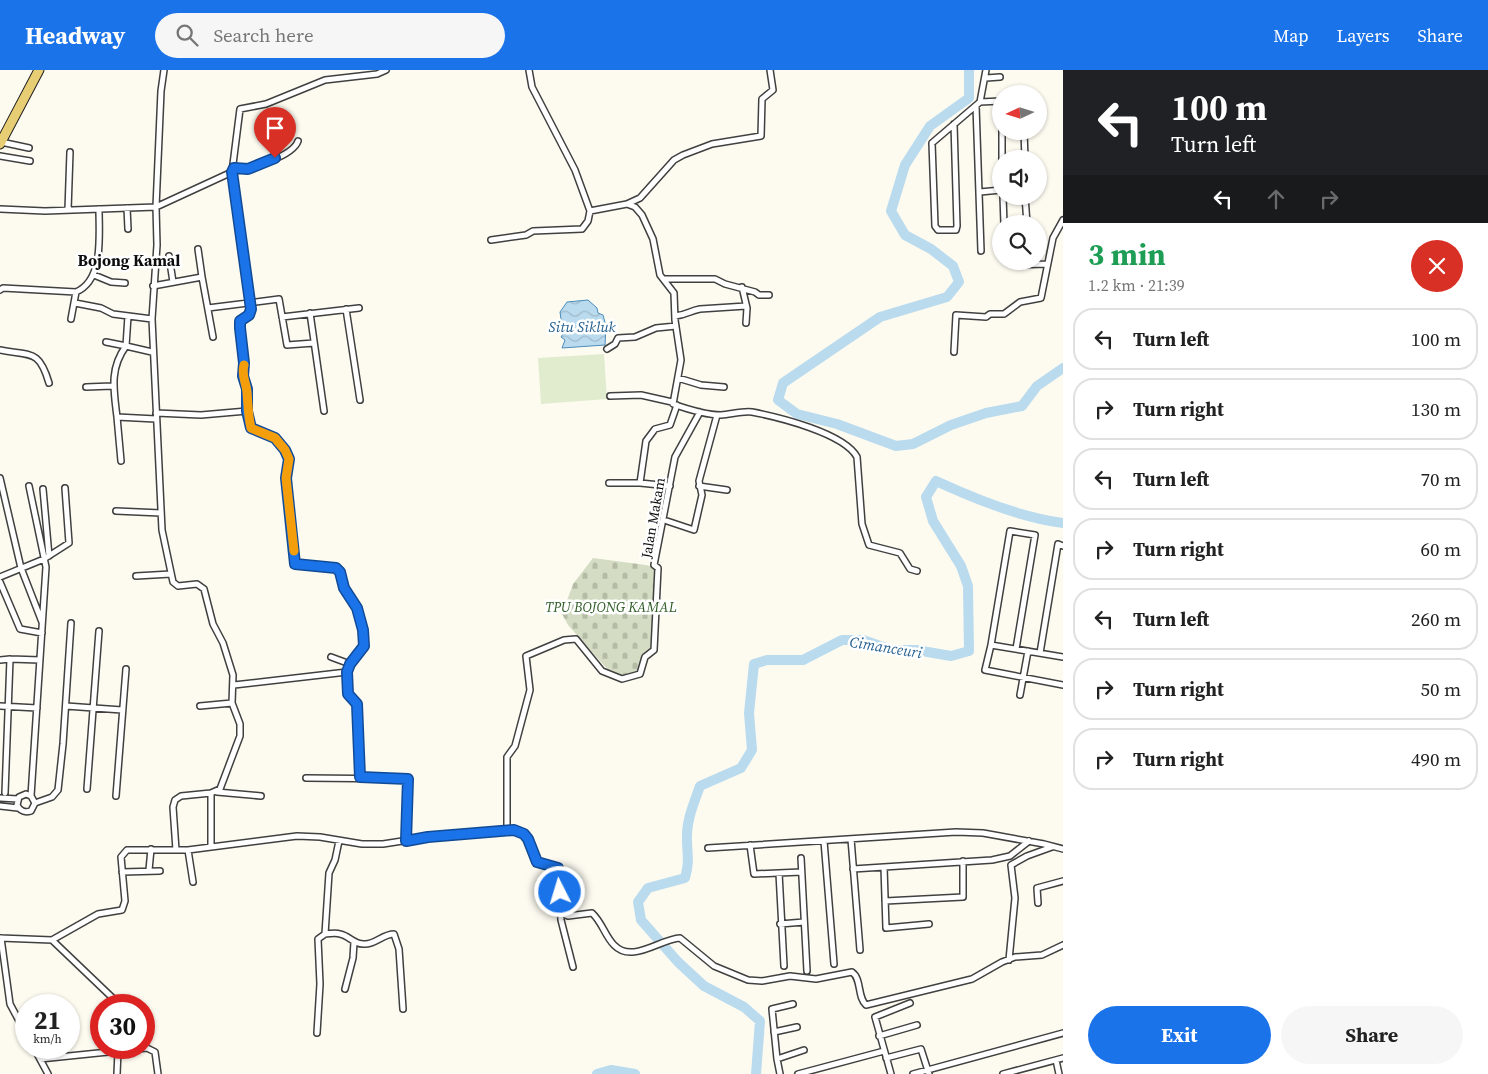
<!DOCTYPE html>
<html lang="en">
<head>
<meta charset="utf-8">
<style>
	body { margin:0; font-family:"Source Serif 4",serif; background:#f6f6f6; color:#222; height:100vh; display:flex; flex-direction:column; font-size:19px; white-space:nowrap }
	* { box-sizing:border-box; margin:0 }
	p { font-size:16px; color:#767676 }
	.icon { flex:none; width:28px; height:28px; fill:none; stroke:currentColor; stroke-width:2; stroke-linecap:round; stroke-linejoin:round }
	.map { position:relative; flex:1; overflow:hidden }
	.sheet { display:flex; flex-direction:column; background:#fff; width:425px }
	.sheet>* { flex:none }
	.hud { background:#202124; color:#fff; overflow:hidden }
	.needle { width:32px; rotate:266deg }
	.tools { position:absolute; left:992px; top:15px; display:grid; gap:10px }
	.tools a { display:grid; place-items:center; width:55px; height:55px; border-radius:50%; background:#fff; box-shadow:0 1px 4px #0004; font-size:25px }
	.speed { position:absolute; left:15px; top:924px; display:flex; gap:10px; font-size:25px; font-weight:700; text-align:center }
	.speed>* { display:grid; place-content:center; width:65px; height:65px; border-radius:50%; background:#fff; box-shadow:0 1px 4px #0004; line-height:1 }
	.speed small { font-size:12px; font-weight:400 }
	.speed .limit { border:8px solid #d22; background:#fff; color:#111 }
	.pin { position:absolute; display:grid; place-items:center; width:42px; height:42px; color:#fff; margin:-51px -21px; border-radius:50% 50% 50% 0; rotate:-45deg; box-shadow:0 0 5px #0007 }
	.pin .icon { rotate:45deg }
	.me { position:absolute; width:55px; margin:-28px; rotate:355deg; stroke-linejoin:round; filter:drop-shadow(0 0 4px #0008) }
	.turn { display:flex; align-items:center; gap:18px; height:105px; padding:0 25px; font-size:22px }
	.turn .icon { width:65px; height:65px; stroke-width:2.5 }
	.turn b { display:block; font-size:35px; line-height:42px }
	.lanes { display:flex; align-items:center; height:48px; padding:0 25px; background:#0003; justify-content:center; gap:25px; direction:ltr }
	.lanes .off { opacity:.35 }
	.round { display:grid; place-items:center; flex:none; width:52px; height:52px; border-radius:26px; background:#f6f6f6 }
	.headline { display:flex; align-items:center; justify-content:space-between; height:85px; padding:0 25px }
	h1 { font-size:30px; font-weight:700; line-height:38px; color:#1e9e55 }
	.action { display:flex; gap:10px; margin-top:auto; padding:10px 25px }
	.action a { flex:1; height:58px; border-radius:30px; background:#1a73e8; color:#fff; font-size:20px; font-weight:700; line-height:58px; text-align:center }
	.action a+a { background:#f6f6f6; color:#222 }
	ul { padding:0; list-style:none }
	li { display:flex; align-items:center; gap:15px; height:62px; margin:0 10px 8px; padding:0 15px; border:2px solid #e0e0e0; border-radius:20px }
	li div { flex:1 }
	li b { display:block; font-size:19px }
	li em { font-style:normal }
	header { display:flex; align-items:center; gap:30px; box-sizing:border-box; height:70px; padding:0 25px; background:#1a73e8; color:#fff }
	header strong { font-size:24px }
	nav { display:flex; gap:28px; margin-inline-start:auto; font-size:18px }
	.search { width:350px; height:45px; background:#f6f6f6; display:flex; align-items:center; gap:12px; box-sizing:border-box; padding:0 18px; border-radius:28px; color:#767676; font-size:19px }
	main { display:flex; flex:1; min-height:0 }
	.map>svg:first-child { display:block }
	.cemetery { fill:url(#cemetery-stones) }
	.pitch { fill:#e1ecce }
	.water { fill:url(#water-waves); stroke:#4b8dbc }
	.lines { fill:none; stroke-linecap:round; stroke-linejoin:round }
	.river { stroke:#badaee; stroke-width:10 }
	.minor-casing { stroke:#404040; stroke-width:8 }
	.primary-casing { stroke:#1e1e1e; stroke-width:11 }
	.minor { stroke:#fff; stroke-width:5 }
	.primary { stroke:#e7ce75; stroke-width:9 }
	.route-casing { stroke:#114b97; stroke-width:12 }
	.route { stroke:#1a73e8; stroke-width:9 }
	.slow { stroke:#f59e0b; stroke-width:9 }
	.labels { text-anchor:middle; dominant-baseline:central; stroke-width:5; stroke-linejoin:round; paint-order:stroke }
	.street-label { font-size:14px; fill:#0d0d0d; stroke:#fff }
	.park-label { font-size:14px; font-style:italic; fill:#305d26; stroke:#fff }
	.water-label { font-size:15px; font-style:italic; fill:#266090; stroke:#fff }
	.quarter-label { font-size:16px; font-weight:bold; fill:#0d0d0d; stroke:#fff }
</style>
</head>
<body>
<header>
<strong>Headway</strong>
<div class="search"><svg class="icon" aria-label="search" viewBox="0 0 24 24"><circle cx="10" cy="10" r="6"/><path d="M15 15l6 6"/></svg>Search here</div>
<nav><a>Map</a><a>Layers</a><a>Share</a></nav>
</header>
<main>
<div class="map">
<svg width="1063" height="1004" viewBox="0 0 1063 1004">
	<defs>
		<pattern id="cemetery-stones" width="16" height="16" patternUnits="userSpaceOnUse" patternTransform="scale(1.25)"><rect width="16" height="16" fill="#d4ddc3"/><path d="M2 7V4a2 2 0 0 1 4 0v3zM10 15v-3a2 2 0 0 1 4 0v3z" fill="#b5bca6"/></pattern>
		<pattern id="water-waves" width="16" height="10" patternUnits="userSpaceOnUse" patternTransform="scale(1.25)"><rect width="16" height="10" fill="#badaee"/><path d="M0 5q4-4 8 0t8 0" fill="none" stroke="#9fbacb"/></pattern>
	</defs>
	<rect width="100%" height="100%" fill="#fdfbf0"/>
	<path class="cemetery" d="M 593,488 L 646,495 L 656,498 L 651,577 L 642,584 L 638,601 L 622,606 L 608,600 L 568,555 L 562,544 L 573,514 Z"/>
	<path class="pitch" d="M 604,284 L 607,329 L 541,334 L 538,288 Z"/>
	<path class="water" d="M 588,230 L 597,238 L 598,243 L 603,245 L 606,256 L 605,275 L 562,278 L 565,270 L 561,267 L 563,264 L 560,242 L 567,232 Z"/>
	<g class="lines">
		<path class="river" d="M 969,0 L 969,28 L 930,56 L 905,95 L 891,141 L 905,165 L 931,179 L 953,196 L 959,212 L 947,227 L 880,247 L 783,313 L 778,330 L 797,344 L 837,354 L 896,376 L 913,374 L 951,355 L 986,343 L 1022,336 L 1037,316 L 1063,298
			M 597,1004 L 611,1000 L 635,1004
			M 756,1004 L 760,951 L 744,937 L 704,916 L 678,892 L 641,850 L 638,832 L 648,818 L 685,808 C 690,790 687,786 687,769 C 686,751 694,733 700,716 L 741,698 L 752,680 L 749,643 L 754,594 L 767,590 L 803,590 L 842,570 L 863,570 L 892,580 L 916,580 L 951,586 L 969,581 L 968,516 L 961,496 L 933,451 L 926,427 L 936,411 C 975,429 1021,448 1063,453"/>
		<defs>
			<path id="minor" d="M 164,0 L 161,21 L 156,137 L 157,175 L 152,249 L 162,460 L 173,512 L 178,516 L 197,514 L 204,519 L 213,554 L 223,573 L 233,605 L 232,633 L 240,654 L 240,666 L 220,719 L 211,723 L 181,726 L 175,730 L 173,737 L 176,780
				M 529,0 L 532,17 L 575,100 L 590,141 L 627,134 L 640,128 L 674,90 L 683,85 L 712,74 L 761,66 L 762,29 L 773,20 L 770,0
				M 986,8 L 1000,7
				M 980,32 L 1001,31
				M 976,36 L 981,181
				M 954,54 L 957,156 L 956,160 L 938,160 L 935,156 L 932,73 L 980,32 L 986,0
				M 1002,61 L 1002,89
				M 1024,61 L 1025,89
				M 1,72 L 29,78
				M 0,86 L 30,91
				M 234,98 C 250,100 293,86 298,71
				M 980,122 L 1001,120
				M 1003,126 L 1004,154
				M 1025,126 L 1027,154
				M 627,134 L 635,137 L 642,145 L 653,169 L 660,205 L 674,223 L 675,250 L 681,290 L 673,334 C 687,339 706,345 721,345 C 732,344 742,341 752,342 C 778,347 844,363 857,387 L 862,454 L 869,475 L 900,483 L 910,499 L 917,501
				M 127,138 L 128,159
				M 0,139 L 45,141 L 156,137 L 232,102 L 240,39 L 266,34 L 325,10 L 377,4 L 386,0
				M 68,140 L 70,82
				M 491,170 L 526,165 L 533,161 L 582,159 L 588,151 L 590,141
				M 198,179 L 202,207
				M 169,186 L 173,212
				M 1015,195 L 1046,194
				M 94,205 L 111,212 L 125,213
				M 664,209 L 715,209 L 725,214 L 755,222 L 759,225 L 769,225
				M 153,216 L 202,207 L 213,267
				M 742,217 L 747,238 L 746,253
				M 0,220 L 3,218 L 76,222
				M 75,233 L 101,238 L 113,244 L 152,249
				M 208,238 L 279,229 L 287,275 L 314,273
				M 346,239 L 360,330
				M 310,243 L 324,341
				M 675,246 C 687,245 689,241 700,239 L 746,236
				M 282,247 L 359,238
				M 71,249 L 76,222 C 104,210 99,166 99,139
				M 106,272 L 126,276 L 128,246
				M 607,279 L 615,274 L 618,268 L 635,267 L 656,258 L 676,256
				M 0,280 C 31,286 39,279 49,313
				M 152,282 L 126,276 C 109,299 114,321 117,347 L 156,349
				M 954,282 L 956,245 L 986,247 L 990,244 L 1004,244 L 1020,232 L 1041,228 L 1053,168 L 1063,150
				M 678,308 L 701,315 L 724,317
				M 86,317 L 112,316
				M 610,326 L 641,325 L 672,332
				M 247,341 L 251,358 L 275,368 L 285,380 L 289,389 L 286,408 L 295,494 L 336,498 L 340,502 L 344,518 L 357,538 L 363,560 L 364,576 L 350,594 L 347,602 L 348,624 L 357,634 L 360,707
				M 156,343 L 201,345 L 247,341 L 240,258 L 240,251 L 249,245 L 251,239 L 232,102
				M 117,347 L 121,391
				M 0,408 L 21,498 L 42,552
				M 609,413 L 640,413 L 646,371 L 655,359 L 670,355 L 677,335
				M 640,413 L 670,416
				M 29,416 L 46,497 L 31,726 L 35,733 L 31,741 C 24,743 20,741 17,735 L 19,727 L 26,724 L 31,726
				M 699,416 L 727,420
				M 43,419 L 49,486
				M 116,441 L 161,443
				M 667,451 L 694,460 L 702,425 L 699,411 L 717,345
				M 136,506 L 171,504
				M 0,507 L 44,489 L 69,473 L 65,418
				M 0,512 L 20,559 L 42,563
				M 991,575 L 1063,587
				M 1016,579 L 1035,465 L 1010,461 L 991,575 L 985,600 L 1063,615
				M 1040,583 L 1058,474 L 1063,476
				M 331,587 L 350,594
				M 0,590 L 10,589
				M 234,615 L 347,602
				M 1020,625 L 1028,581
				M 0,636 L 37,638
				M 66,636 L 122,640
				M 200,636 L 232,633
				M 306,708 L 407,709 L 407,771
				M 87,719 L 99,561
				M 217,722 L 261,726
				M 5,723 L 10,589 L 40,590
				M 116,726 L 126,599
				M 0,728 L 18,729
				M 35,733 L 52,727 L 58,720 L 63,674 L 71,553
				M 0,736 L 18,738
				M 507,760 L 507,687 L 515,676 L 530,620 L 526,586 L 564,570 L 576,569 L 602,601 L 622,609 L 640,604 L 645,587 L 654,580 L 658,498 L 654,495 L 675,387 L 700,342
				M 851,769 L 860,880
				M 339,771 L 335,790 L 329,803 L 325,864 C 330,864 335,862 340,864 C 350,866 354,875 365,874 C 376,874 383,864 394,864 L 399,879 L 403,939
				M 824,771 L 834,894
				M 750,775 L 754,804 L 801,802
				M 211,777 L 211,723
				M 708,778 L 956,762 L 983,763 L 1044,774 L 1063,779
				M 188,780 L 193,812
				M 801,788 L 807,901
				M 884,797 L 886,858 L 929,854
				M 853,799 L 992,790 L 1010,786 L 1029,771
				M 149,800 L 151,779
				M 122,802 L 160,801
				M 779,803 L 784,896
				M 885,831 L 963,827 L 963,791
				M 1038,833 L 1037,818 L 1063,811
				M 562,844 L 568,846 L 592,843 C 602,852 605,866 614,875 C 632,894 660,869 680,868 L 714,896 L 748,910 L 762,911 L 790,906 L 816,909 L 852,902 C 862,909 857,927 866,935 L 972,909 L 1002,892 L 1015,887 L 1042,885 L 1063,875
				M 780,854 L 804,852
				M 0,868 L 52,870 L 98,844 L 122,840 L 125,831 L 121,787 L 127,780 L 188,780 L 297,766 L 320,767 L 362,774 L 383,774 L 428,767 L 514,759 C 531,765 528,780 537,792 L 558,798 L 561,850 L 573,897
				M 1,868 L 10,934 L 26,964
				M 52,870 L 120,935
				M 1009,890 L 1015,828 L 1011,795 L 1027,786 L 1052,777
				M 345,919 L 353,888 L 354,872
				M 774,962 L 797,957
				M 317,963 L 320,914 L 318,869 L 325,864
				M 879,966 L 917,955
				M 34,978 L 48,1004
				M 886,988 L 921,979 L 929,1004
				M 40,989 L 147,978 L 155,982 L 158,1004
				M 777,989 L 804,980
				M 1056,990 L 1059,1004
				M 117,1004 L 118,981
				M 780,1004 L 777,989 L 772,939 L 793,934
				M 798,1004 L 884,981
				M 891,1004 L 875,947 L 910,933
				M 913,1004 L 1063,963
				M 1003,1004 L 1063,988"/>
			<path id="primary" d="M 0,74 L 39,0"/>
		</defs>
		<use href="#minor" class="minor-casing"/>
		<use href="#primary" class="primary-casing"/>
		<use href="#minor" class="minor"/>
		<use href="#primary" class="primary"/>
	</g>
	<g class="lines">
		<defs>
			<path id="route" d="M 275,88 L 248,99 L 234,98 L 232,102 L 251,239 L 249,245 L 240,251 L 240,258 L 244,293 L 243,306 L 247,319 L 247,341 L 251,358 L 275,368 L 285,380 L 289,389 L 286,408 L 295,494 L 336,498 L 340,502 L 344,518 L 357,538 L 363,560 L 364,576 L 350,594 L 347,602 L 348,624 L 357,634 L 360,707 L 408,709 L 406,771 L 428,767 L 514,760 L 524,764 L 528,769 L 537,792 L 558,798 L 560,822"/>
		</defs>
		<use href="#route" class="route-casing"/>
		<use href="#route" class="route"/>
		<path class="slow" d="M 244,295 C 241,305 246,312 247,322 C 248,334 248,345 251,358 L 275,368 L 285,380 L 289,389 L 286,408 L 294,481"/>
	</g>
	<g class="labels">
		<g class="street-label">
			<text transform="translate(653 448) rotate(-80)">Jalan Makam</text>
		</g>
		<g class="park-label">
			<text x="611" y="537">TPU BOJONG KAMAL</text>
		</g>
		<g class="water-label">
			<text x="582" y="256">Situ Sikluk</text>
			<text transform="translate(886 577) rotate(9)">Cimanceuri</text>
		</g>
		<g class="quarter-label">
			<text x="129" y="190">Bojong Kamal</text>
		</g>
	</g>
</svg>
<div class="tools">
<a><svg class="needle" viewBox="-14 -14 28 28"><path d="M0-13l5 13h-10z" fill="#e53935"/><path d="M0 13l5-13h-10z" fill="#767676"/></svg></a>
<a><svg class="icon" aria-label="sound" viewBox="0 0 24 24"><path d="M4 9h4l5-4v14l-5-4H4zM17 9q2 3 0 6"/></svg></a>
<a><svg class="icon" aria-label="search" viewBox="0 0 24 24"><circle cx="10" cy="10" r="6"/><path d="M15 15l6 6"/></svg></a>
</div>
<div class="speed"><div>21<small>km/h</small></div><div class="limit">30</div></div>
<div class="pin" style="left:275px;top:88px;background:#d93025"><svg class="icon" aria-label="arrive" viewBox="0 0 24 24"><path d="M6 21V4h12l-3 4 3 4H6"/></svg></div>
<svg class="me" style="left:560px;top:822px" viewBox="-20 -20 40 40"><circle r="17" fill="#1a73e8" stroke="#fff" stroke-width="3"/><path d="M0-11L8 9 0 5-8 9z" fill="#fff"/></svg>
</div>
<section class="sheet">
<div class="hud">
<div class="turn"><svg class="icon" aria-label="left" viewBox="0 0 24 24"><path d="M17 20v-9H6M10 6l-5 5 5 5"/></svg><div><b>100 m</b>Turn left</div></div>
<div class="lanes"><svg class="icon" aria-label="left" viewBox="0 0 24 24"><path d="M17 20v-9H6M10 6l-5 5 5 5"/></svg><svg class="icon off" aria-label="ahead" viewBox="0 0 24 24"><path d="M12 20V5M6 11l6-6 6 6"/></svg><svg class="icon off" aria-label="right" viewBox="0 0 24 24"><path d="M7 20v-9h11M14 6l5 5-5 5"/></svg></div>
</div>
<div class="headline"><div><h1>3 min</h1><p>1.2 km · 21:39</p></div><a class="round" style="background:#d93025;color:#fff"><svg class="icon" aria-label="close" viewBox="0 0 24 24"><path d="M6 6l12 12M18 6L6 18"/></svg></a></div>
<ul>
<li><svg class="icon" aria-label="left" viewBox="0 0 24 24"><path d="M17 20v-9H6M10 6l-5 5 5 5"/></svg><div><b>Turn left</b></div><em>100 m</em></li>
<li><svg class="icon" aria-label="right" viewBox="0 0 24 24"><path d="M7 20v-9h11M14 6l5 5-5 5"/></svg><div><b>Turn right</b></div><em>130 m</em></li>
<li><svg class="icon" aria-label="left" viewBox="0 0 24 24"><path d="M17 20v-9H6M10 6l-5 5 5 5"/></svg><div><b>Turn left</b></div><em>70 m</em></li>
<li><svg class="icon" aria-label="right" viewBox="0 0 24 24"><path d="M7 20v-9h11M14 6l5 5-5 5"/></svg><div><b>Turn right</b></div><em>60 m</em></li>
<li><svg class="icon" aria-label="left" viewBox="0 0 24 24"><path d="M17 20v-9H6M10 6l-5 5 5 5"/></svg><div><b>Turn left</b></div><em>260 m</em></li>
<li><svg class="icon" aria-label="right" viewBox="0 0 24 24"><path d="M7 20v-9h11M14 6l5 5-5 5"/></svg><div><b>Turn right</b></div><em>50 m</em></li>
<li><svg class="icon" aria-label="right" viewBox="0 0 24 24"><path d="M7 20v-9h11M14 6l5 5-5 5"/></svg><div><b>Turn right</b></div><em>490 m</em></li>
</ul>
<div class="action"><a>Exit</a><a>Share</a></div>
</section>
</main>
</body>
</html>
